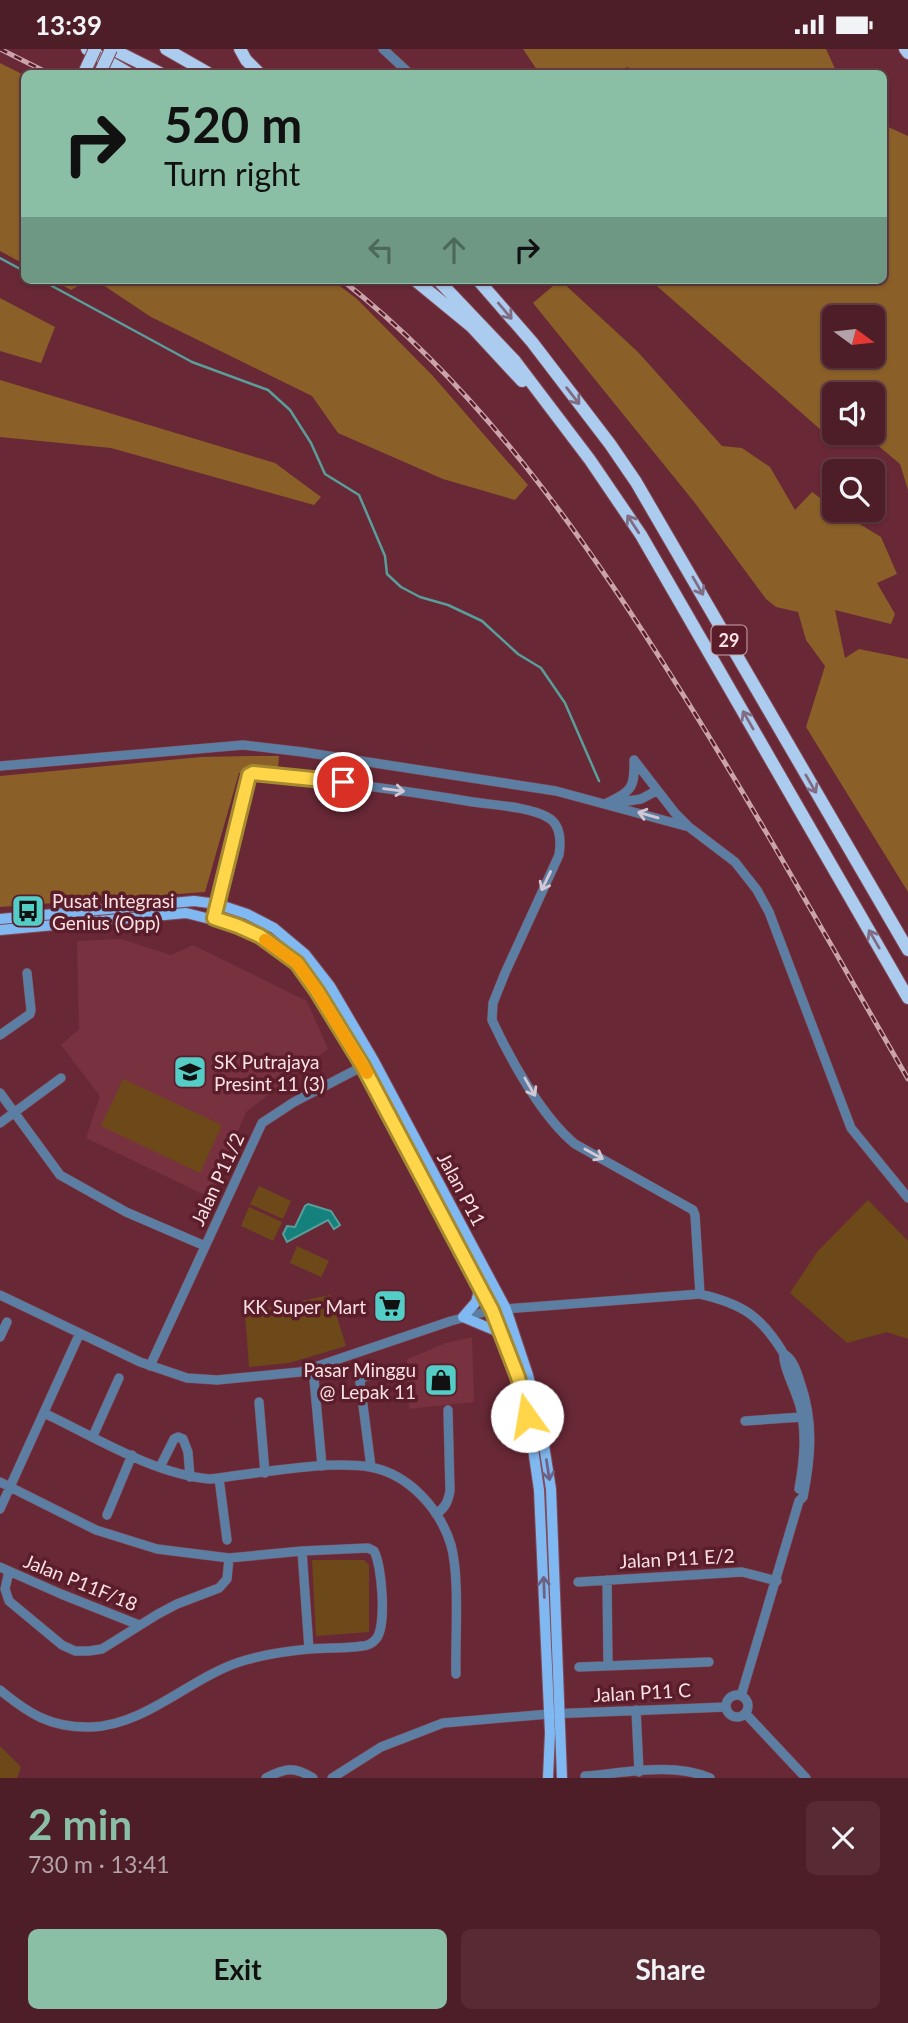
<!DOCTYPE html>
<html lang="en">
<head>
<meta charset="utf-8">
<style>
	body { margin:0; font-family:Lato,sans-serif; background:#582b34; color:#f1f3f6; height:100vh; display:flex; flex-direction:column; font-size:26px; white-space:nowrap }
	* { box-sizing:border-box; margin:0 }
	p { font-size:23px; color:#b3a2a8 }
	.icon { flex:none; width:38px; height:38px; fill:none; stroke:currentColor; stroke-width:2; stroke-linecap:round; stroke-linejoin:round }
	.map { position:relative; height:1729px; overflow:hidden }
	.details { display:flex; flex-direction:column; background:#4e1e28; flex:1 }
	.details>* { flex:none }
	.hud { position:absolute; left:21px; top:21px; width:866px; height:214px; border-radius:10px; box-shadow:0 2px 5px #0004,0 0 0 2px #653c45; background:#8abfa5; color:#111; overflow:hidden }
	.needle { width:46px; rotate:105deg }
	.fabs { position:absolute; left:822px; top:256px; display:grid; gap:14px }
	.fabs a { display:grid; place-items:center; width:63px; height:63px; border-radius:10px; background:#4e1e28; box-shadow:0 2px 5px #0004,0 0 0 2px #653c45; font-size:35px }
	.pin { position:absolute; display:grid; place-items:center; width:60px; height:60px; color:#fff; margin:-30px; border:4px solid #fff; border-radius:50%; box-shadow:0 2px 7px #0007 }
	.me { position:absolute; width:77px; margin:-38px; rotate:347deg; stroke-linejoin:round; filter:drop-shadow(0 0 5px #0008) }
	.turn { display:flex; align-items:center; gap:24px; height:147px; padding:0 28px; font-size:32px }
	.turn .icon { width:91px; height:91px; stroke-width:2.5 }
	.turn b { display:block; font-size:49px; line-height:60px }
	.lanes { display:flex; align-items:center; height:66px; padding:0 28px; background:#0003; justify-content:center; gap:35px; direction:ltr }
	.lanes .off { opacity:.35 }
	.round { display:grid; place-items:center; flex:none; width:74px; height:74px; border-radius:10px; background:#582b34 }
	.head { display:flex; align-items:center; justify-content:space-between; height:119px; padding:0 28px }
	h1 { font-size:42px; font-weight:700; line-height:52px; color:#8abfa5 }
	.action { display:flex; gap:14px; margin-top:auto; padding:14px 28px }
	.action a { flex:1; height:80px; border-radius:10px; background:#8abfa5; color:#111; font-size:28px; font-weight:700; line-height:80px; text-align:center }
	.action a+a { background:#582b34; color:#f1f3f6 }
	.status { display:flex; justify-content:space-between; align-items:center; height:49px; padding:0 35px; background:#4e1e28; direction:ltr }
	.status svg { height:19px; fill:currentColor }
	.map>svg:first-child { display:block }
	.built { fill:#78313f }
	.green { fill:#6d4919 }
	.forest { fill:#8a5f28; fill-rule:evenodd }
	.water { fill:#14817c; stroke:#599e9b; stroke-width:2 }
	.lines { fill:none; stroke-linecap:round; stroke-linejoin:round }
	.stream { stroke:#599e9b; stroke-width:2.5 }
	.minor-casing { stroke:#824955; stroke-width:10 }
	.major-casing { stroke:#824955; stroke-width:12 }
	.highway-casing { stroke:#824955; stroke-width:14 }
	.minor { stroke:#5c7ea2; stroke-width:9 }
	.major { stroke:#80b8f1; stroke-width:10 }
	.highway { stroke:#acccef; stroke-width:12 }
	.rail-casing { stroke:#caa4aa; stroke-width:5 }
	.rail { stroke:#5c1d2b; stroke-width:2.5; stroke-dasharray:8; stroke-linecap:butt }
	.highway-bridge-casing { stroke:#824955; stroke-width:14; stroke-linecap:butt }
	.highway-bridge { stroke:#acccef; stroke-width:12 }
	.oneway { stroke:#806c83 }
	.oneway2 { stroke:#d2c8d4 }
	.oneway3 { stroke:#6c6384 }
	.route-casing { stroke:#a68a30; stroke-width:18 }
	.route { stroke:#ffd54a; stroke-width:12 }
	.slow { stroke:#f59e0b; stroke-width:12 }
	.labels { text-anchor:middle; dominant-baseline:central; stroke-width:7; stroke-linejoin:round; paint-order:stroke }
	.shield { fill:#5c1d2b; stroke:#cba6ac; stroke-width:2 }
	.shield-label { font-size:18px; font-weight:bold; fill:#fae1e4 }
	.poi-label { font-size:19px; fill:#fae1e4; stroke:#5c1d2b; text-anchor:start }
	.street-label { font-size:19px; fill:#fae1e4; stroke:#5c1d2b }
</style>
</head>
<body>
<div class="status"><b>13:39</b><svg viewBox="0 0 49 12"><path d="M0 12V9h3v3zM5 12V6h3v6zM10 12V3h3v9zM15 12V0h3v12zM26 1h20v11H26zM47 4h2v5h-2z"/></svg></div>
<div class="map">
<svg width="908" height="1729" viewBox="0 0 908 1729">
	<rect width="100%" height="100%" fill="#682836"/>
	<path class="built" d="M 121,890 L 171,906 L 193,896 L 307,952 L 328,1000 L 246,1063 L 211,1149 L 86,1089 L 100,1047 L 61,996 L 79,980 L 77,892 Z
		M 472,1288 L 474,1353 L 409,1360 L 407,1310 L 446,1294 Z"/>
	<path class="green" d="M 123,1030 L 222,1076 L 200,1124 L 101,1077 Z
		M 259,1137 L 291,1152 L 283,1170 L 250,1155 Z
		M 868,1151 L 908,1192 L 908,1290 L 887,1283 L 847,1294 L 790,1244 L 817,1203 Z
		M 249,1158 L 282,1173 L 273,1192 L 241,1177 Z
		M 297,1197 L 329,1212 L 321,1228 L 290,1214 Z
		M 330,1246 L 346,1297 L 289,1314 L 249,1318 L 245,1264 Z
		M 312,1511 L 364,1511 L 369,1516 L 369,1583 L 316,1587 Z
		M 0,1697 L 21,1718 L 17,1729 L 0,1729 Z"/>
	<path class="forest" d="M 523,0 L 826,0 L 837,24 L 633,24 L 628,18 L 610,24 L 539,24 Z
		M 0,14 L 24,26 L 24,215 L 0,202 Z
		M 884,76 L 908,87 L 908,441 L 900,415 L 869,389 L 829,388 L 650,231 L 884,231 ZM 835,268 L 873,268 L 873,306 L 835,306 ZM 835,345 L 873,345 L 873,383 L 835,383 Z
		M 53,231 L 112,231 L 145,234 L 159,231 L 332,231 L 357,250 L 432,326 L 528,436 L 515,451 L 443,430 L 338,384 L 312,347 L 151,268 L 103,236 L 83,234 L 71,241 Z
		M 560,231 L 638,303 L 722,397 L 742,399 L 770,418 L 795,461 L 812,443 L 835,460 L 881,488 L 897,525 L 877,534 L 895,565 L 891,575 L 835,561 L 845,609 L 859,600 L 908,610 L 908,843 L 806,678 L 825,617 L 806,591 L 798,563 L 776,558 L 766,550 L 695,454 L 533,254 Z
		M 0,249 L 55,278 L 41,314 L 0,302 Z
		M 0,331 L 275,414 L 321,448 L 314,456 L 111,399 L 0,388 Z
		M 250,707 L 279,707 L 278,720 L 239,724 L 205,843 L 0,858 L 0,727 L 201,708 Z"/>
	<path class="water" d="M 308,1155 L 331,1162 L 340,1176 L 334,1180 L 328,1171 L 287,1193 L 283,1185 L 287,1177 L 295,1178 L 305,1157 Z"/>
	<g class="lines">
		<path class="stream" d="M 0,209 L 24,222
			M 41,231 L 192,313 L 268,341 L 290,361 L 311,394 L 325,425 L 359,446 L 385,507 L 387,525 L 401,538 L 420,548 L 448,556 L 482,572 L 518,605 L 541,619 L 565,654 L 599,732"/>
		<defs>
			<path id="minor" d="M 383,0 L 409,24
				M 634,711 L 675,764 L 689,778 L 735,813 L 757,841 L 769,863 L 851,1079 L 908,1149
				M 0,717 L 243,696 L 303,703 L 556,742 L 689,778
				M 607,754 C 631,742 635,740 634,711
				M 615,754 L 641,750 L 656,742
				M 214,869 L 247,732 L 249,726 L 253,724 C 327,731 400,741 473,753 C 494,756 530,758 547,768 C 561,775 561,793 559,806 L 505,924 L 493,954 L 492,971 C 510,1010 542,1068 575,1095 L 693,1161 L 695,1166 L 700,1245
				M 0,986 L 30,965 L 31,961 L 27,924
				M 0,1044 L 60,1126 L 126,1163 L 205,1197
				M 0,1074 L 61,1029
				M 0,1246 L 140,1313 L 187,1329 L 217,1331 L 300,1323 L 451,1272 L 492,1261 L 700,1245 C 743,1255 761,1267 784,1305 C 793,1310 797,1323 800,1333 C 814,1372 811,1408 803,1448 L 799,1452 L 741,1647
				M 0,1288 L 7,1273
				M 784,1305 C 782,1316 797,1344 800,1357 C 807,1385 804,1412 799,1440
				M 150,1317 L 262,1074 L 294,1053 L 369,1014
				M 313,1319 L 322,1417
				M 259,1353 L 265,1424
				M 44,1364 C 95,1388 153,1425 210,1430 C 255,1425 326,1411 370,1418 C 409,1425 440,1460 451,1496 C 460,1528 455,1590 456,1625
				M 745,1372 L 802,1368
				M 93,1387 L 119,1329
				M 160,1418 L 174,1390 L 178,1388 L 183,1390 L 188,1403 L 190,1428
				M 371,1418 L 360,1333 L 363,1328 L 372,1326
				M 219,1429 L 227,1491
				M 0,1433 L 96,1481 L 157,1500 L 229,1509 L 302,1502 L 368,1499 L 374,1502 C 382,1516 387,1578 376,1590 C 373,1594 367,1597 362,1597 C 345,1600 327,1598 309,1600 C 288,1602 266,1605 246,1611 C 192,1626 148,1676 91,1678 C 51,1679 29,1665 0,1641
				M 0,1460 L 79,1286
				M 436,1465 C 445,1459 448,1453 450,1442 L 448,1361
				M 107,1466 L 132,1406
				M 302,1502 L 309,1600
				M 0,1518 L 61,1545 L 139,1576
				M 9,1522 L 5,1540 L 9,1552 L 62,1596 L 75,1602 L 89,1602 L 102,1600 L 158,1565 L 177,1555 L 219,1539 L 227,1530 L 229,1509
				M 607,1531 L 608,1616
				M 578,1533 L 742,1523 L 777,1532
				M 579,1618 L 709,1613
				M726 1657a11 11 0 1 1 22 0a11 11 0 1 1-22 0Z
				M 636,1661 L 639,1723
				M 746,1665 L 806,1729
				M 585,1727 C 624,1724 673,1713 710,1729
				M 266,1729 C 285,1719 294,1717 313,1729
				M 332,1729 L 381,1698 L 443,1674 L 549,1665 L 726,1658"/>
			<path id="major" d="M 0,870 L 194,852 L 217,855 L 247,865 L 274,879 L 305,905 L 330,937 L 374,1012 L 506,1260 L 528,1326 L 542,1384 L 551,1440 L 562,1729
				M 0,881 L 186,864 L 238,877 L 260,887 L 297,914 L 318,942 L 363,1017 L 492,1261 L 518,1328 L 531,1386 L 539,1441 L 550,1684 L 548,1729
				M 480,1238 L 476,1253 L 463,1268 L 501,1284"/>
			<path id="highway" d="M 87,0 L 128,24
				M 112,0 L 160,24
				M 166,0 L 208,24
				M 240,0 L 246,11 L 259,24
				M 905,0 L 908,4
				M 415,231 L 471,277 L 522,332
				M 438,231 L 515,312 L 590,411 L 641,486 L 908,949
				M 478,231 L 532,293 L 610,395 L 636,433 L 908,901"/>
		</defs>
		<use href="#minor" class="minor-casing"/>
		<use href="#major" class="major-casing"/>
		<use href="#highway" class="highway-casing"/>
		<use href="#minor" class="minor"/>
		<use href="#major" class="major"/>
		<use href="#highway" class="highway"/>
		<defs>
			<path id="rail" d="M 0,0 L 48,24
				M 342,231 C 479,339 580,482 672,628 C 755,759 830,895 908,1030"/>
		</defs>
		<use href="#rail" class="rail-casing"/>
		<use href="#rail" class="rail"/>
		<defs>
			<path id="highway-bridge" d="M 84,24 L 95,0
				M 100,24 L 111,0"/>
		</defs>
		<use href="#highway-bridge" class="highway-bridge-casing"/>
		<use href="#highway-bridge" class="highway-bridge"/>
	</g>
	<defs><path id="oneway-shaft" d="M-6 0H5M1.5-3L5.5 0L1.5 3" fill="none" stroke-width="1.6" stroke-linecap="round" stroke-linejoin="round" transform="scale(1.75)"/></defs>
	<g class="oneway">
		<use href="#oneway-shaft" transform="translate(505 262) rotate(50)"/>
		<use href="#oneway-shaft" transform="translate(573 347) rotate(52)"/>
		<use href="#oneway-shaft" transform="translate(633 475) rotate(-123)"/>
		<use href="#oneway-shaft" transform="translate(698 537) rotate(60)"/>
		<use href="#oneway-shaft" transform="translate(748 671) rotate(-120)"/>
		<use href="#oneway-shaft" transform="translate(811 735) rotate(60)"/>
		<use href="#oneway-shaft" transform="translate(874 890) rotate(-120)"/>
	</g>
	<g class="oneway2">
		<use href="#oneway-shaft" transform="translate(394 741) rotate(7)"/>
		<use href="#oneway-shaft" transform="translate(648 766) rotate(-164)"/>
		<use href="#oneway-shaft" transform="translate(546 832) rotate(116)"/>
		<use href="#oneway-shaft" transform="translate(530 1038) rotate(60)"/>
		<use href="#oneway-shaft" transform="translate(594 1105) rotate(29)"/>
	</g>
	<g class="oneway3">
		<use href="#oneway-shaft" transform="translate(548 1421) rotate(81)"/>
		<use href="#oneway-shaft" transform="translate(544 1538) rotate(-92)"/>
	</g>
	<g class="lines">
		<defs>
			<path id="route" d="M 343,733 L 253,724 L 249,726 L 214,869 L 238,877 L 260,887 L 297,914 L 317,942 L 363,1017 L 492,1261 L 518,1328 L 527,1367"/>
		</defs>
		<use href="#route" class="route-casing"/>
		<use href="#route" class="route"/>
		<path class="slow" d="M 265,891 L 297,914 L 317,942 L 367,1024"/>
	</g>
	<defs>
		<symbol id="bus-square" viewBox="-11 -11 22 22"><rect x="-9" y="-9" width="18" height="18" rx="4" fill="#54cdc7" stroke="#5c1d2b"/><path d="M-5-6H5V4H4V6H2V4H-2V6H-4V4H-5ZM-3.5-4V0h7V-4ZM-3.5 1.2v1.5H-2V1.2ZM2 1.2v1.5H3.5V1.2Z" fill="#111"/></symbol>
		<symbol id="school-square" viewBox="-11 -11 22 22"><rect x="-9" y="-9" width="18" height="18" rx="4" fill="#54cdc7" stroke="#5c1d2b"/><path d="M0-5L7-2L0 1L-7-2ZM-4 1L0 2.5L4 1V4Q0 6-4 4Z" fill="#111"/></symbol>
		<symbol id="supermarket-square" viewBox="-11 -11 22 22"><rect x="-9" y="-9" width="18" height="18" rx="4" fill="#54cdc7" stroke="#5c1d2b"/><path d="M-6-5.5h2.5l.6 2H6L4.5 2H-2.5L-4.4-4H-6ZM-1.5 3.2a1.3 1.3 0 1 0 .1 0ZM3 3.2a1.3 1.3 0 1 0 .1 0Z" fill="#111"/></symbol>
		<symbol id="shop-square" viewBox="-11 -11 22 22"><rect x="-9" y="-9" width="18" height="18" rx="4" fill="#54cdc7" stroke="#5c1d2b"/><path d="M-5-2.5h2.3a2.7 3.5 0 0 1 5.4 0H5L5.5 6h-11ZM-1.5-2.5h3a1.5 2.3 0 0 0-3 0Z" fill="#111"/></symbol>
	</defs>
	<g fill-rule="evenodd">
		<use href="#bus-square" x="9" y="843" width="38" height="38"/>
		<use href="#school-square" x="171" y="1004" width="38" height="38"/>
		<use href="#supermarket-square" x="371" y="1238" width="38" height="38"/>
		<use href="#shop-square" x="422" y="1312" width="38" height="38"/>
	</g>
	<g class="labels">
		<rect class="shield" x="711.5" y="576.5" width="35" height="29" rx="5"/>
		<g class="shield-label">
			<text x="729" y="591">29</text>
		</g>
		<g class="poi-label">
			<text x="52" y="851">Pusat Integrasi<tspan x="52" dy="22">Genius (Opp)</tspan></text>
			<text x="214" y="1012">SK Putrajaya<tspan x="214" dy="22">Presint 11 (3)</tspan></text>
			<text x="366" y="1257" text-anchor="end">KK Super Mart</text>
			<text x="416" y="1320" text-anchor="end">Pasar Minggu<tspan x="416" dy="22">@ Lepak 11</tspan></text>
		</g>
		<g class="street-label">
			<text transform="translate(217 1130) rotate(-65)">Jalan P11/2</text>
			<text transform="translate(462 1140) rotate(62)">Jalan P11</text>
			<text transform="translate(677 1509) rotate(-3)">Jalan P11 E/2</text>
			<text transform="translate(81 1533) rotate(22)">Jalan P11F/18</text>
			<text transform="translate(642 1643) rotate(-3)">Jalan P11 C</text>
		</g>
	</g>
</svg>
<div class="fabs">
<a><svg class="needle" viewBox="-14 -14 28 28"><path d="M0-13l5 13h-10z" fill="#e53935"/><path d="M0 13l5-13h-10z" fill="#b3a2a8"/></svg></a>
<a><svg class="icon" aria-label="sound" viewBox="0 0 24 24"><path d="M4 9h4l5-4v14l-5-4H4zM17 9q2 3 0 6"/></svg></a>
<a><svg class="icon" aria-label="search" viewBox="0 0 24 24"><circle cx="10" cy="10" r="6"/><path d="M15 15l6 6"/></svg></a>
</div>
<div class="pin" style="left:343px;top:733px;background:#d93025"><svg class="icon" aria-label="arrive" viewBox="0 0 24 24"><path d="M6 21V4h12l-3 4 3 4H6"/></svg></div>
<svg class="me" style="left:527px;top:1367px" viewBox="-20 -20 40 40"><circle r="19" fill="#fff"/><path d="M0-13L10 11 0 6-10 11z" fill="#ffd54a"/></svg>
<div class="hud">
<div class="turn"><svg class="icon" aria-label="right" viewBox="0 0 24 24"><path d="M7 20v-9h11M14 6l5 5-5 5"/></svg><div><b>520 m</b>Turn right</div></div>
<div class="lanes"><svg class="icon off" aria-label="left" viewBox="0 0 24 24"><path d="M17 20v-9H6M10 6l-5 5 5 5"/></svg><svg class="icon off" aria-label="ahead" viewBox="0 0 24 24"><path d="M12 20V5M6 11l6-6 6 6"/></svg><svg class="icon" aria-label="right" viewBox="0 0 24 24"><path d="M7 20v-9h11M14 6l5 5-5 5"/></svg></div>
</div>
</div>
<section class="details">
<div class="head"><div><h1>2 min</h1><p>730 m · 13:41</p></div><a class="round"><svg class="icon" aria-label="close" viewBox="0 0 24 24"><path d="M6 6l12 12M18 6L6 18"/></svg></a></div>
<div class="action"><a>Exit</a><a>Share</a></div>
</section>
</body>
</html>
